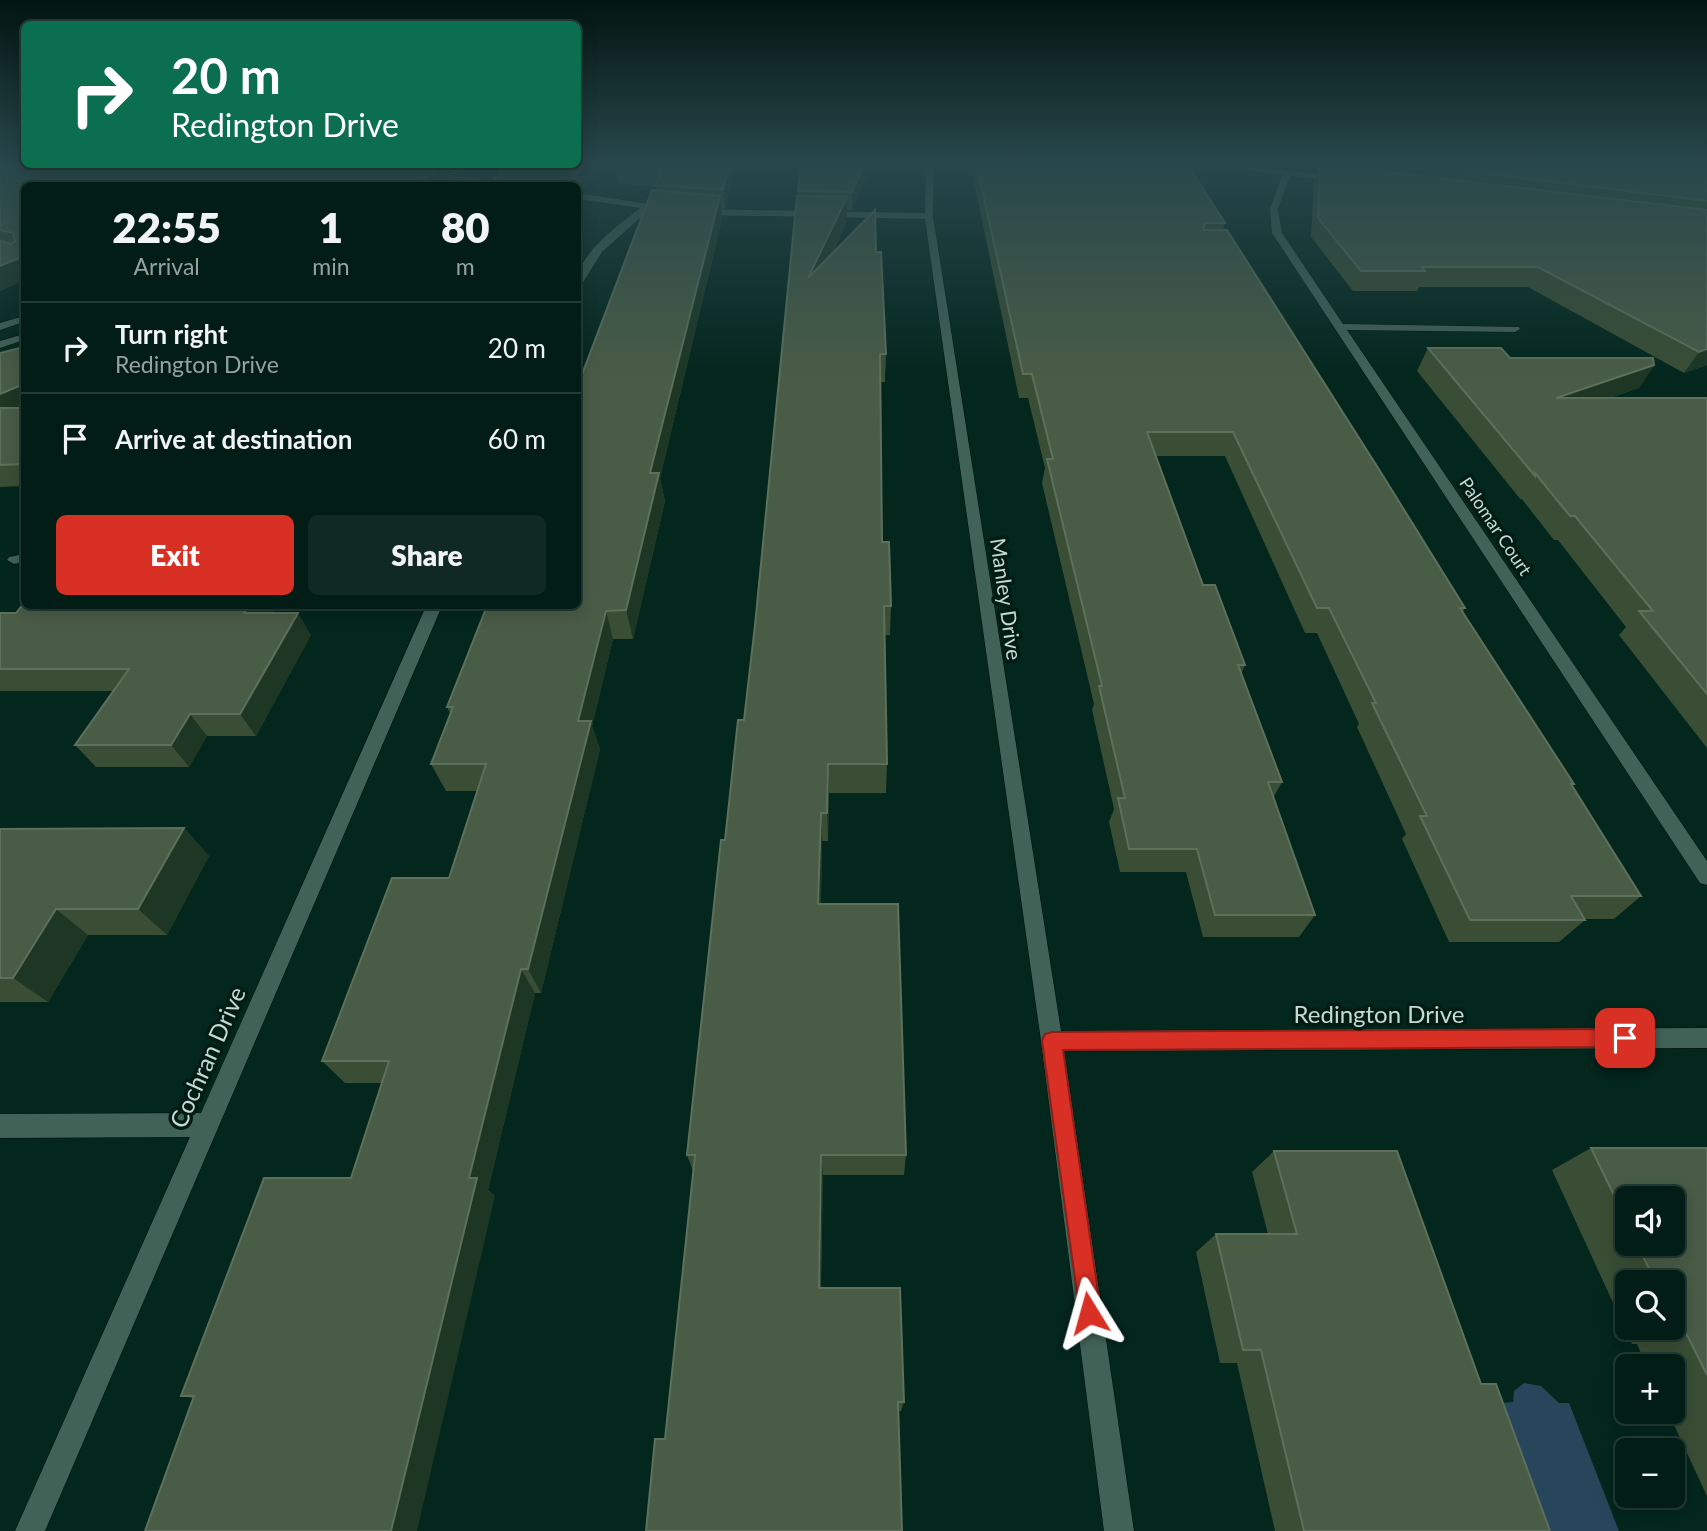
<!DOCTYPE html>
<html lang="en">
<head>
<meta charset="utf-8">
<style>
	body { margin:0; font-family:Lato,sans-serif; background:#102923; color:#f1f3f6; height:100vh; display:flex; flex-direction:column; font-size:26px; white-space:nowrap }
	* { box-sizing:border-box; margin:0 }
	p { font-size:23px; color:#96a1a1 }
	.icon { flex:none; width:38px; height:38px; fill:none; stroke:currentColor; stroke-width:2; stroke-linecap:round; stroke-linejoin:round }
	.map { position:relative; flex:1; overflow:hidden }
	.panel { position:absolute; left:21px; top:182px; width:560px; height:427px; display:flex; flex-direction:column; background:#021c16; border-radius:10px; box-shadow:0 4px 18px #0003,0 0 0 2px #233a35 }
	.panel>* { flex:none }
	.banner { position:absolute; left:21px; top:21px; width:560px; height:147px; border-radius:10px; box-shadow:0 4px 18px #0003,0 0 0 2px #233a35; background:#0b6e4f; color:#fff; overflow:hidden }
	.fabs { position:absolute; left:1615px; top:1186px; display:grid; gap:14px }
	.fabs a { display:grid; place-items:center; width:70px; height:70px; border-radius:10px; background:#021c16; box-shadow:0 4px 18px #0003,0 0 0 2px #233a35; font-size:35px }
	.pin { position:absolute; display:grid; place-items:center; width:60px; height:60px; color:#fff; margin:-30px; border-radius:14px; box-shadow:0 4px 10px #0006 }
	.me { position:absolute; width:77px; margin:-38px; rotate:352deg; stroke-linejoin:round; filter:drop-shadow(0 0 5px #0008) }
	.turn { display:flex; align-items:center; gap:24px; height:147px; padding:0 35px; font-size:32px }
	.turn .icon { width:91px; height:91px; stroke-width:2.5 }
	.turn b { display:block; font-size:49px; line-height:60px }
	.eta { display:flex; justify-content:space-evenly; align-items:center; height:119px; text-align:center }
	.eta b { font-size:42px; font-weight:800; line-height:49px }
	.button { display:flex; gap:14px; margin-top:auto; padding:14px 35px }
	.button a { flex:1; height:80px; border-radius:10px; background:#d93025; color:#fff; font-size:28px; font-weight:800; line-height:80px; text-align:center }
	.button a+a { background:#102923; color:#f1f3f6 }
	ul { padding:0; list-style:none }
	li { display:flex; align-items:center; gap:21px; height:91px; padding:0 35px; border-top:2px solid #233a35 }
	li div { flex:1 }
	li b { display:block; font-size:26px }
	li em { font-style:normal }
	.map>svg:first-child { display:block }
	.water { fill:#28465b }
	.lines { fill:none; stroke-linecap:round; stroke-linejoin:round }
	.minor-casing { stroke:#000e08; stroke-width:1 }
	.path { stroke:#47645c; stroke-width:2.5; stroke-dasharray:2 2.5; stroke-linecap:butt }
	.minor { fill:#406257; fill-rule:evenodd }
	.wall { fill:#3a4e35; fill-rule:evenodd }
	.shaded-wall { fill:#1d3724 }
	.building { fill:#495c46; stroke:#5d705c; stroke-width:2 }
	.route { fill:#d93025; stroke:#8d1f18; stroke-width:2 }
	.labels { text-anchor:middle; dominant-baseline:central; stroke-width:7; stroke-linejoin:round; paint-order:stroke }
	.far-street-label { font-size:18px; fill:#c7d9d3; stroke:#001d14 }
	.street-label { font-size:21px; fill:#c7d9d3; stroke:#001d14 }
	.near-street-label { font-size:24px; fill:#c7d9d3; stroke:#001d14 }
</style>
</head>
<body>
<div class="map">
<svg width="1707" height="1531" viewBox="0 0 1707 1531">
	<rect width="100%" height="100%" fill="#03261d"/>
	<path class="water" d="M 1524,1383 L 1541,1386 L 1559,1403 L 1569,1403 L 1619,1531 L 1549,1531 L 1501,1403 L 1513,1402 L 1514,1391 Z"/>
	<g class="lines">
		<defs>
			<path id="minor" d="M 926,162 L 934,162 L 933,216 L 1061,1031 L 1707,1028 L 1707,1048 L 1064,1051 L 1134,1531 L 1104,1531 L 1041,1041 L 925,219 L 699,215 L 695,212 L 699,209 L 925,213 Z
				M 1192,162 L 1219,162 L 1342,177 L 1339,182 L 1290,176 L 1278,209 L 1282,233 L 1343,324 L 1519,327 L 1520,329 L 1515,332 L 1347,330 L 1707,861 L 1707,885 L 1700,883 L 1272,233 L 1270,209 L 1282,175 Z
				M 422,171 L 508,183 L 512,186 L 489,186 L 425,175 Z
				M 578,193 L 667,207 L 671,210 L 667,213 L 649,210 L 602,252 L 582,284 L 578,285 C 575,254 618,226 640,208 L 578,199 Z
				M 24,316 L 24,322 L 0,330 L 0,323 Z
				M 24,334 L 24,340 L 0,348 L 0,341 Z
				M 24,554 L 24,562 L 14,564 L 7,560 L 9,557 Z
				M 426,606 L 442,606 L 45,1531 L 15,1531 L 190,1137 L 0,1138 L 0,1114 L 201,1113 Z"/>
		</defs>
		<use href="#minor" class="minor-casing"/>
		<path class="path" d="M 1667,162 L 1707,168"/>
		<use href="#minor" class="minor"/>
	</g>
	<path class="wall" d="M 0,162 L 24,164 L 477,164 L 462,174 L 447,172 L 450,182 L 24,186 L 24,280 L 0,291 Z
		M 618,162 L 735,162 L 725,209 L 721,208 L 722,219 L 660,478 L 665,501 L 633,639 L 613,639 L 592,726 L 600,749 L 541,993 L 535,993 L 488,1190 L 495,1196 L 193,1398 L 181,1396 L 351,1178 L 382,1083 L 345,1083 L 322,1061 L 449,878 L 477,791 L 446,791 L 431,764 L 450,713 L 447,707 L 578,606 L 657,190 L 656,187 L 618,183 L 615,165 Z
		M 874,162 L 852,210 L 847,210 L 847,221 L 833,253 L 876,252 L 886,354 L 885,382 L 880,382 L 882,542 L 891,606 L 890,635 L 885,635 L 887,764 L 886,793 L 829,793 L 828,841 L 822,841 L 821,904 L 906,1155 L 904,1175 L 823,1175 L 821,1288 L 904,1402 L 901,1411 L 665,1439 L 693,1171 L 687,1155 L 725,840 L 744,720 L 755,625 L 798,191 Z
		M 970,162 L 1186,162 L 1225,223 L 1223,230 L 1465,608 L 1463,612 L 1574,784 L 1572,787 L 1641,896 L 1614,919 L 1584,919 L 1585,920 L 1559,942 L 1449,942 L 1402,839 L 1406,834 L 1357,727 L 1359,724 L 1317,633 L 1305,633 L 1225,456 L 1156,456 L 1203,585 L 1245,665 L 1241,674 L 1282,782 L 1273,798 L 1315,915 L 1299,937 L 1203,937 L 1186,872 L 1120,872 L 1109,822 L 1114,809 L 1092,710 L 1094,704 L 1042,483 L 1045,468 L 1028,398 L 1019,398 Z
		M 1316,162 L 1661,162 L 1707,172 L 1707,365 L 1684,373 L 1528,287 L 1419,287 L 1417,291 L 1353,291 L 1311,237 L 1314,182 L 1318,172 L 1315,171 Z
		M 578,164 L 581,192 L 578,192 L 578,186 L 488,186 Z
		M 24,347 L 24,486 L 0,487 L 0,353 Z
		M 1428,348 L 1510,358 L 1654,365 L 1639,388 L 1610,398 L 1707,398 L 1707,748 L 1619,635 L 1626,627 L 1558,540 L 1554,540 L 1521,498 L 1521,500 L 1417,371 Z
		M 276,606 L 272,613 L 311,635 L 256,736 L 207,736 L 189,767 L 96,767 L 75,745 L 113,691 L 0,691 L 0,613 Z
		M 184,828 L 209,856 L 167,935 L 88,935 L 48,1002 L 0,1002 L 0,829 Z
		M 1591,1148 L 1707,1148 L 1707,1496 L 1668,1412 L 1673,1412 L 1673,1367 L 1647,1367 L 1637,1344 L 1632,1344 L 1552,1170 ZM 1628,1199 L 1673,1244 L 1628,1244 ZM 1628,1283 L 1673,1283 L 1673,1328 L 1628,1328 Z
		M 1274,1151 L 1481,1384 L 1550,1531 L 1275,1531 L 1237,1363 L 1220,1363 L 1196,1252 L 1216,1234 L 1268,1234 L 1252,1172 Z"/>
	<path class="shaded-wall" d="M 586,162 L 604,162 L 581,192 L 577,174 Z
		M 730,162 L 735,162 L 725,209 L 723,190 Z
		M 866,162 L 874,162 L 852,210 L 852,192 Z
		M 326,164 L 362,164 L 330,184 L 323,166 Z
		M 459,164 L 477,164 L 462,174 Z
		M 445,165 L 450,182 L 444,186 L 411,186 Z
		M 573,174 L 575,186 L 567,186 Z
		M 720,196 L 722,219 L 660,478 L 665,501 L 633,639 L 626,610 L 650,473 Z
		M 847,197 L 847,221 L 809,304 L 808,278 Z
		M 24,256 L 24,280 L 0,291 L 0,266 Z
		M 1707,349 L 1707,365 L 1684,373 L 1699,352 Z
		M 1654,365 L 1639,388 L 1542,421 L 1556,398 Z
		M 24,384 L 24,412 L 0,423 L 0,394 Z
		M 249,606 L 276,606 L 259,635 L 244,613 Z
		M 606,611 L 613,639 L 592,726 L 600,749 L 541,993 L 528,969 L 578,721 Z
		M 298,613 L 311,635 L 256,736 L 240,714 Z
		M 190,714 L 207,736 L 189,767 L 171,745 Z
		M 828,764 L 829,793 L 828,841 L 827,813 Z
		M 821,813 L 822,841 L 820,931 L 818,904 Z
		M 184,828 L 209,856 L 167,935 L 138,909 Z
		M 56,909 L 88,935 L 48,1002 L 13,978 Z
		M 521,969 L 535,993 L 488,1190 L 495,1196 L 417,1531 L 391,1531 L 469,1178 Z
		M 821,1155 L 823,1175 L 820,1302 L 819,1288 Z"/>
	<path class="building" d="M 0,162 L 24,162 L 24,164 L 326,164 L 323,166 L 324,171 L 337,171 L 349,164 L 445,165 L 411,186 L 24,186 L 24,256 L 0,266 L 0,241 L 11,244 L 15,241 L 13,233 L 0,230 Z
		M 578,162 L 586,162 L 577,174 L 573,174 L 572,180 L 567,186 L 488,186 L 502,171 L 509,170 L 508,165 L 508,164 L 578,164 Z
		M 618,162 L 730,162 L 723,190 L 656,185 L 662,170 L 615,165 Z
		M 801,162 L 866,162 L 852,192 L 798,191 Z
		M 976,162 L 1186,162 L 1225,223 L 1205,223 L 1203,230 L 1227,230 L 1380,471 L 1465,608 L 1460,608 L 1574,784 L 1571,784 L 1641,896 L 1571,896 L 1585,920 L 1470,920 L 1420,816 L 1427,816 L 1372,703 L 1376,703 L 1329,608 L 1317,608 L 1233,432 L 1147,432 L 1203,585 L 1215,585 L 1245,665 L 1238,665 L 1282,782 L 1268,782 L 1315,915 L 1215,915 L 1197,849 L 1129,849 L 1118,798 L 1125,798 L 1099,686 L 1102,686 L 1047,459 L 1053,459 L 1032,374 L 1023,374 Z
		M 1391,162 L 1661,162 L 1704,167 L 1707,172 L 1707,201 Z
		M 1320,164 L 1707,210 L 1707,349 L 1699,352 L 1538,267 L 1422,267 L 1425,271 L 1361,271 L 1318,218 Z
		M 652,190 L 720,196 L 650,473 L 659,473 L 626,610 L 606,611 L 578,721 L 591,721 L 528,969 L 521,969 L 469,1178 L 477,1178 L 391,1531 L 145,1531 L 194,1396 L 181,1396 L 264,1178 L 351,1178 L 389,1061 L 322,1061 L 392,878 L 449,878 L 486,764 L 431,764 L 453,707 L 447,707 L 487,606 L 578,606 L 578,385 Z
		M 797,196 L 847,197 L 808,278 L 875,210 L 876,252 L 881,252 L 886,354 L 880,354 L 882,542 L 889,542 L 891,606 L 884,606 L 887,764 L 828,764 L 827,813 L 821,813 L 818,904 L 898,904 L 906,1155 L 821,1155 L 819,1288 L 900,1288 L 904,1402 L 898,1402 L 902,1531 L 646,1531 L 655,1439 L 665,1439 L 695,1155 L 687,1155 L 721,840 L 725,840 L 738,720 L 744,720 L 755,625 Z
		M 24,347 L 24,384 L 0,394 L 0,353 Z
		M 1428,348 L 1501,348 L 1510,358 L 1653,358 L 1654,365 L 1556,398 L 1707,398 L 1707,694 L 1639,611 L 1653,611 L 1575,516 L 1570,516 L 1535,473 L 1535,476 Z
		M 0,408 L 24,408 L 24,464 L 0,465 Z
		M 24,603 L 24,606 L 249,606 L 244,613 L 298,613 L 240,714 L 190,714 L 171,745 L 75,745 L 129,669 L 0,669 L 0,613 L 16,613 Z
		M 184,828 L 138,909 L 56,909 L 13,978 L 0,978 L 0,829 Z
		M 1591,1148 L 1707,1148 L 1707,1375 L 1685,1331 L 1680,1331 L 1673,1317 L 1673,1283 L 1656,1283 L 1637,1244 L 1673,1244 L 1673,1199 L 1628,1199 L 1628,1224 Z
		M 1274,1151 L 1397,1151 L 1481,1384 L 1496,1384 L 1550,1531 L 1304,1531 L 1261,1350 L 1243,1350 L 1216,1234 L 1297,1234 Z"/>
	<linearGradient id="sky" x2="0" y2="1"><stop stop-color="#021510"/><stop offset="0.43" stop-color="#28474c"/><stop offset="1" stop-color="#28474c" stop-opacity="0"/></linearGradient>
	<rect width="1707" height="377" fill="url(#sky)"/>
	<path class="route" d="M 1625,1029 L 1632,1031 L 1635,1038 L 1632,1045 L 1625,1047 L 1063,1050 L 1101,1313 L 1097,1322 L 1089,1325 L 1081,1322 L 1042,1041 L 1045,1034 L 1052,1032 Z"/>
	<g class="labels">
		<g class="far-street-label">
			<text transform="translate(1496 526) rotate(56)">Palomar Court</text>
		</g>
		<g class="street-label">
			<text transform="translate(1007 599) rotate(82)">Manley Drive</text>
		</g>
		<g class="near-street-label">
			<text x="1379" y="1013">Redington Drive</text>
			<text transform="translate(207 1057) rotate(-66)">Cochran Drive</text>
		</g>
	</g>
</svg>
<div class="fabs">
<a><svg class="icon" aria-label="sound" viewBox="0 0 24 24"><path d="M4 9h4l5-4v14l-5-4H4zM17 9q2 3 0 6"/></svg></a>
<a><svg class="icon" aria-label="search" viewBox="0 0 24 24"><circle cx="10" cy="10" r="6"/><path d="M15 15l6 6"/></svg></a>
<a>+</a>
<a>−</a>
</div>
<div class="pin" style="left:1625px;top:1038px;background:#d93025"><svg class="icon" aria-label="arrive" viewBox="0 0 24 24"><path d="M6 21V4h12l-3 4 3 4H6"/></svg></div>
<svg class="me" style="left:1089px;top:1313px" viewBox="-20 -20 40 40"><path d="M0-17L14 15 0 8-14 15z" fill="#d93025" stroke="#fff" stroke-width="4"/></svg>
<div class="banner">
<div class="turn"><svg class="icon" aria-label="right" viewBox="0 0 24 24"><path d="M7 20v-9h11M14 6l5 5-5 5"/></svg><div><b>20 m</b>Redington Drive</div></div>
</div>
<section class="panel">
<div class="eta">
<div><b>22:55</b><p>Arrival</p></div>
<div><b>1</b><p>min</p></div>
<div><b>80</b><p>m</p></div>
</div>
<ul>
<li><svg class="icon" aria-label="right" viewBox="0 0 24 24"><path d="M7 20v-9h11M14 6l5 5-5 5"/></svg><div><b>Turn right</b><p>Redington Drive</p></div><em>20 m</em></li>
<li><svg class="icon" aria-label="arrive" viewBox="0 0 24 24"><path d="M6 21V4h12l-3 4 3 4H6"/></svg><div><b>Arrive at destination</b></div><em>60 m</em></li>
</ul>
<div class="button"><a>Exit</a><a>Share</a></div>
</section>
</div>
</body>
</html>
